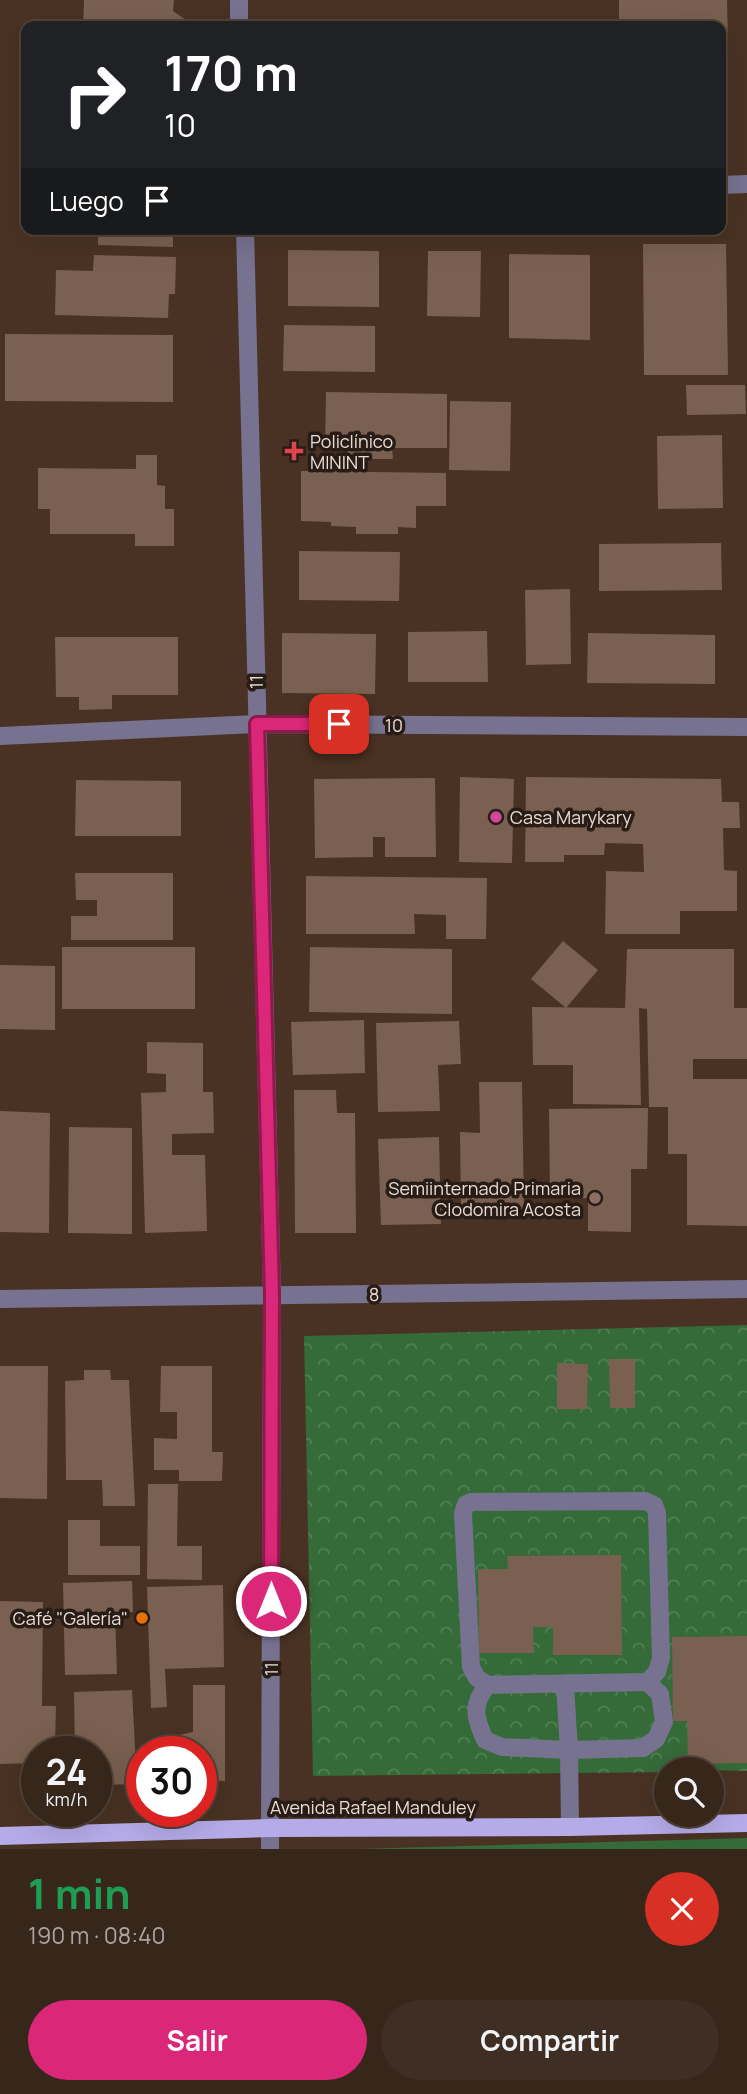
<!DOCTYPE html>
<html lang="es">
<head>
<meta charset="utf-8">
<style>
	body { margin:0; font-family:Manrope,sans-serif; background:#3e2e23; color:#f1f3f6; height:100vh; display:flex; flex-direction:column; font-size:26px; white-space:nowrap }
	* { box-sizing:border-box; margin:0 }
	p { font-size:23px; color:#aaa5a2 }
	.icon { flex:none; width:38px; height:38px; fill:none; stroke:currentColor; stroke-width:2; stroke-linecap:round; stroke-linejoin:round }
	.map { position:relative; height:1849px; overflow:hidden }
	.side { display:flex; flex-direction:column; background:#37261a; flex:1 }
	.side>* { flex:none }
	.hud { position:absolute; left:21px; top:21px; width:705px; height:214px; border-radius:14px; box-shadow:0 7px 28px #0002,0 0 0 2px #514339; background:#202124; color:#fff; overflow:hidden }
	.tools { position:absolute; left:654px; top:1757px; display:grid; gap:14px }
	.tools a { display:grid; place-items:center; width:70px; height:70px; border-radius:50%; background:#37261a; box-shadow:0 7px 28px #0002,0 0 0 2px #514339; font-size:35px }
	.speed { position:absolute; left:21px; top:1736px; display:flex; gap:14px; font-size:35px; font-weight:700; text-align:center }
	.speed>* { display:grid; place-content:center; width:91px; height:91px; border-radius:50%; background:#37261a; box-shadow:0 7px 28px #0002,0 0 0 2px #514339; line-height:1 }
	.speed small { font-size:18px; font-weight:400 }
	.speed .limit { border:10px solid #d22; background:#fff; color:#111 }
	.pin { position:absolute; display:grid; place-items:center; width:60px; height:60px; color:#fff; margin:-30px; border-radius:14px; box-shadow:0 4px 10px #0006 }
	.me { position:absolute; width:77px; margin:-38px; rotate:0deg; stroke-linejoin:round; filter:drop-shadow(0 0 5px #0008) }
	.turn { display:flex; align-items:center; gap:24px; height:147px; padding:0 28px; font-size:32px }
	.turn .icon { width:91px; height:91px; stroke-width:2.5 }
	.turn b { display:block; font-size:49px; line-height:60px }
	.then { display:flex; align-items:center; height:66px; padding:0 28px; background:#0003; gap:14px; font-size:26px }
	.round { display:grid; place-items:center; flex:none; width:74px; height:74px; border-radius:37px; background:#3e2e23 }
	.headline { display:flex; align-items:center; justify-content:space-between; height:119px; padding:0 28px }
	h1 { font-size:42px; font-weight:700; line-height:52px; color:#1e9e55 }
	.button { display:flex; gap:14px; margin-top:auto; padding:14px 28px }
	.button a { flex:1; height:80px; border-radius:42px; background:#db2777; color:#fff; font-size:28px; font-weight:700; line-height:80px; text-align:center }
	.button a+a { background:#3e2e23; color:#f1f3f6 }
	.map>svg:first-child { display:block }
	.grass { fill:#356a39 }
	.park { fill:url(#park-crowns) }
	.building { fill:#796050 }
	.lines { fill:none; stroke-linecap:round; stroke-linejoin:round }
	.minor { stroke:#777290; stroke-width:18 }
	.major { stroke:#b5abe8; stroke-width:18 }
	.route-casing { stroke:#8e194d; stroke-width:18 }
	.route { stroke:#db2777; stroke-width:12 }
	.health-dot { fill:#e0444e; stroke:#271d16; stroke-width:2.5 }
	.hotel-dot { fill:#d1479c; stroke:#271d16; stroke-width:2.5 }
	.education-dot { fill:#8d6e63; stroke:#271d16; stroke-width:2.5 }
	.food-dot { fill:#e8710a; stroke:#271d16; stroke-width:2.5 }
	.labels { text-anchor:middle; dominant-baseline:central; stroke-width:7; stroke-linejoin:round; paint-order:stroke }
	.poi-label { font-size:18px; fill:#ebdcd3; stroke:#271d16; text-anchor:start }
	.street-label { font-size:18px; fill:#ebdcd3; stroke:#271d16 }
</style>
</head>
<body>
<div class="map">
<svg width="747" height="1849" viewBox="0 0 747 1849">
	<defs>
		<pattern id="park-crowns" width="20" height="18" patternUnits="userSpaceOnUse" patternTransform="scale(1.75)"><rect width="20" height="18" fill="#356a39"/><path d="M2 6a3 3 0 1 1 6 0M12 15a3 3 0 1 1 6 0" fill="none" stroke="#527f55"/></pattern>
	</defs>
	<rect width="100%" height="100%" fill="#493223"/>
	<path class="grass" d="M 747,1838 L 747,1849 L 357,1849 Z"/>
	<path class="park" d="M 747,1325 L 747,1771 L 667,1769 L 667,1772 L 313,1776 L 304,1336 Z"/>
	<path class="building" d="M 84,0 L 174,0 L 173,11 L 192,24 L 190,26 L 83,26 Z
		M 619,0 L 727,0 L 728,43 L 721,43 L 721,26 L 619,26 Z
		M 721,70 L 725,70 L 725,123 L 721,123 Z
		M 35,229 L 173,229 L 173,247 L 98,245 L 98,235 L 35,233 Z
		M 643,244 L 726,244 L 728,375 L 644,375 Z
		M 288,250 L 379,251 L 379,307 L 288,306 Z
		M 428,251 L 481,251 L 480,317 L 427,316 Z
		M 509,254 L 590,255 L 590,340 L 509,338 Z
		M 94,255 L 176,257 L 175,294 L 169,294 L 168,318 L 55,315 L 56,270 L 93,271 Z
		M 284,325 L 375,326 L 375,372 L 283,371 Z
		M 5,334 L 173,335 L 173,402 L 5,401 Z
		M 686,385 L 745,385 L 746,414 L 687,415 Z
		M 326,392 L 447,394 L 447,448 L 392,448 L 393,459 L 348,459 L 348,448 L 325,447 Z
		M 450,401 L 511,402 L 510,471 L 449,470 Z
		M 722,435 L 723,508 L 658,509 L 657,436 Z
		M 136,455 L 157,455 L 157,485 L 165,486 L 165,509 L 174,509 L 174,546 L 135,546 L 135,534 L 50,534 L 50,509 L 38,509 L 38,468 L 136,469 Z
		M 301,471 L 446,473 L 446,506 L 416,506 L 416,528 L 398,527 L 398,534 L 356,534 L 356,527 L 331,526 L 331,522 L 301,521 Z
		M 721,543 L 722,590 L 599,591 L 599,544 Z
		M 299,551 L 400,552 L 399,601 L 299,600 Z
		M 570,589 L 571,664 L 526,665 L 525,590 Z
		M 487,631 L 488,682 L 408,682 L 408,632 Z
		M 282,633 L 376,634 L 375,694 L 282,693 Z
		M 588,633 L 715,635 L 715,684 L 587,683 Z
		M 55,637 L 178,637 L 178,695 L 112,695 L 112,709 L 79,710 L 79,697 L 56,697 Z
		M 460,777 L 514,779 L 512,863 L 459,862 Z
		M 526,777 L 721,779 L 722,802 L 739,802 L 740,828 L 723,828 L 724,870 L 737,871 L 737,911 L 680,911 L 680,934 L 605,934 L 606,871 L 644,872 L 643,844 L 605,843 L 604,855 L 564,855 L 564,862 L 525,862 Z
		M 435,778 L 436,857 L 385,857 L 385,837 L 373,837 L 373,857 L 315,858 L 314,779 Z
		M 76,780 L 181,781 L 181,836 L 75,836 Z
		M 75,873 L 173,873 L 173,940 L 71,940 L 71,916 L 97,916 L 97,900 L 76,900 Z
		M 306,876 L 487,878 L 486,939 L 446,939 L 446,915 L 414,914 L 415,934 L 306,934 Z
		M 563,941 L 598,970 L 566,1008 L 531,979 Z
		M 62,947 L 195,947 L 195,1009 L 62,1009 Z
		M 310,947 L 452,949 L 452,1014 L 309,1012 Z
		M 627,949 L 734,949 L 734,1008 L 747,1008 L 747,1059 L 693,1059 L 693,1079 L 747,1079 L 747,1226 L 687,1225 L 687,1154 L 668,1154 L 668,1107 L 649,1107 L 647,1009 L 639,1008 L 641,1105 L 573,1104 L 573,1065 L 533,1065 L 532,1007 L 625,1008 Z
		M 0,965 L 55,966 L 55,1030 L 0,1029 Z
		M 364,1020 L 365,1073 L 293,1075 L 291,1022 Z
		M 459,1021 L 461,1064 L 438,1065 L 440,1111 L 378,1112 L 376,1023 Z
		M 147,1042 L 203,1043 L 203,1092 L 213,1092 L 214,1133 L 172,1134 L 172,1155 L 205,1155 L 207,1231 L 145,1233 L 141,1093 L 166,1092 L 166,1074 L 147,1073 Z
		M 479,1082 L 522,1082 L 524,1209 L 461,1209 L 460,1132 L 480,1133 Z
		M 294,1090 L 336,1090 L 337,1113 L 355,1113 L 356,1233 L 295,1233 Z
		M 648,1108 L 647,1169 L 631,1169 L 631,1232 L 588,1231 L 588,1198 L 550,1198 L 549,1109 Z
		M 0,1111 L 50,1113 L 49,1233 L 0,1232 Z
		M 69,1127 L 132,1128 L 132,1234 L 68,1233 Z
		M 439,1137 L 441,1224 L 381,1225 L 378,1139 Z
		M 609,1359 L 635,1359 L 635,1408 L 610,1408 Z
		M 557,1363 L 588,1364 L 587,1409 L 557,1409 Z
		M 0,1366 L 48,1366 L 47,1499 L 0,1498 Z
		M 161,1366 L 212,1366 L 212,1452 L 223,1452 L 222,1481 L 179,1481 L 179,1470 L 154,1470 L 154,1438 L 177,1439 L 177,1412 L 160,1412 Z
		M 84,1370 L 110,1370 L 111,1380 L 129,1380 L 135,1506 L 103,1506 L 102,1480 L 66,1480 L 65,1381 L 84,1380 Z
		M 148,1484 L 178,1484 L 177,1546 L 202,1546 L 202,1580 L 147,1579 Z
		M 68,1520 L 100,1520 L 100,1546 L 140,1546 L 140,1575 L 68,1575 Z
		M 621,1555 L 622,1655 L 553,1655 L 553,1627 L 533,1627 L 534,1653 L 479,1653 L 478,1569 L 508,1569 L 507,1556 Z
		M 132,1581 L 133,1612 L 115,1613 L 117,1674 L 65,1675 L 63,1583 Z
		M 223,1585 L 224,1667 L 165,1669 L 167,1707 L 151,1708 L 147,1587 Z
		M 0,1601 L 43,1602 L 42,1706 L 56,1706 L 55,1746 L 51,1752 L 37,1752 L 37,1763 L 0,1764 Z
		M 747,1636 L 747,1763 L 688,1764 L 687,1721 L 673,1721 L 672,1637 Z
		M 193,1685 L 225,1685 L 225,1781 L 201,1781 L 201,1752 L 179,1752 L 179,1735 L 193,1732 Z
		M 132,1690 L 137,1784 L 96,1785 L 96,1752 L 75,1752 L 74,1692 Z"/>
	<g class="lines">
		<path class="minor" d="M 239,0 L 239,26
			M 721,185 L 747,184
			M 245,229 L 272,1295 L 270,1849
			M 0,736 L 257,724 L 747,727
			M 0,1299 L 747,1289
			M 645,1501 L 654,1505 L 657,1513 L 661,1658 L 657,1672 L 647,1682 L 488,1685 L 477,1678 L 471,1667 L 463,1513 L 466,1504 L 471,1502 Z
			M 488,1685 C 471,1704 475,1718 485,1740 L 502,1747 L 569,1750 L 643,1748 L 656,1739 L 664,1722 L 660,1694 L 647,1682
			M 565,1685 L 569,1750 L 570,1827"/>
		<path class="major" d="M 0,1836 L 270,1828 L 570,1827 L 747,1823"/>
	</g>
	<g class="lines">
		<defs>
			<path id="route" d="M 271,1601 L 272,1295 L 257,724 L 339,724"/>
		</defs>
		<use href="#route" class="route-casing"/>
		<use href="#route" class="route"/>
	</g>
	<path class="health-dot" d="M290.5 440.5h7v7h7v7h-7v7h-7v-7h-7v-7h7z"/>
	<circle class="hotel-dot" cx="496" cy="817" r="7"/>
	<circle class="education-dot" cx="595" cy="1198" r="7"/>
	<circle class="food-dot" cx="142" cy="1618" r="7"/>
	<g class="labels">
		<g class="poi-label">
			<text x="310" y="441">Policlínico<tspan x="310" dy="21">MININT</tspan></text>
			<text x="510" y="817">Casa Marykary</text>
			<text x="581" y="1188" text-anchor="end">Semiinternado Primaria<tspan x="581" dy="21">Clodomira Acosta</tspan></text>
			<text x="128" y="1618" text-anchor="end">Café "Galería"</text>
		</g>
		<g class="street-label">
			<text transform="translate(256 682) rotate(-91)">11</text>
			<text x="394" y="725">10</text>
			<text transform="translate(374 1294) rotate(-1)">8</text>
			<text transform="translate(271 1669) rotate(-90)">11</text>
			<text x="373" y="1807">Avenida Rafael Manduley</text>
		</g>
	</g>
</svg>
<div class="tools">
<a><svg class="icon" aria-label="search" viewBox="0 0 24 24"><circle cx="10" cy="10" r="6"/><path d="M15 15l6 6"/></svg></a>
</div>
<div class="speed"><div>24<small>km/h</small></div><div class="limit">30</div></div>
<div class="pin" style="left:339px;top:724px;background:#d93025"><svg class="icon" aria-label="arrive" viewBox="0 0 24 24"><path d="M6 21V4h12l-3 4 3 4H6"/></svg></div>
<svg class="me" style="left:271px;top:1601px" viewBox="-20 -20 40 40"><circle r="17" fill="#db2777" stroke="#fff" stroke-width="3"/><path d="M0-11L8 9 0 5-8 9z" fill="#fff"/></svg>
<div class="hud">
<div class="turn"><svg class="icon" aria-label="right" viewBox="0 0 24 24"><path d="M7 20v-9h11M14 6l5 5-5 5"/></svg><div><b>170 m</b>10</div></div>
<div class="then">Luego<svg class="icon" aria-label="arrive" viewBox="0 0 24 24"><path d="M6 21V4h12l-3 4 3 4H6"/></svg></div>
</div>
</div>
<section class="side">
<div class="headline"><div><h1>1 min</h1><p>190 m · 08:40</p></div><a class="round" style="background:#d93025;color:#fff"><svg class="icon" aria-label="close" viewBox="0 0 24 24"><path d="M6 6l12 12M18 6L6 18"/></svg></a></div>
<div class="button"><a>Salir</a><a>Compartir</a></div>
</section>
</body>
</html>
